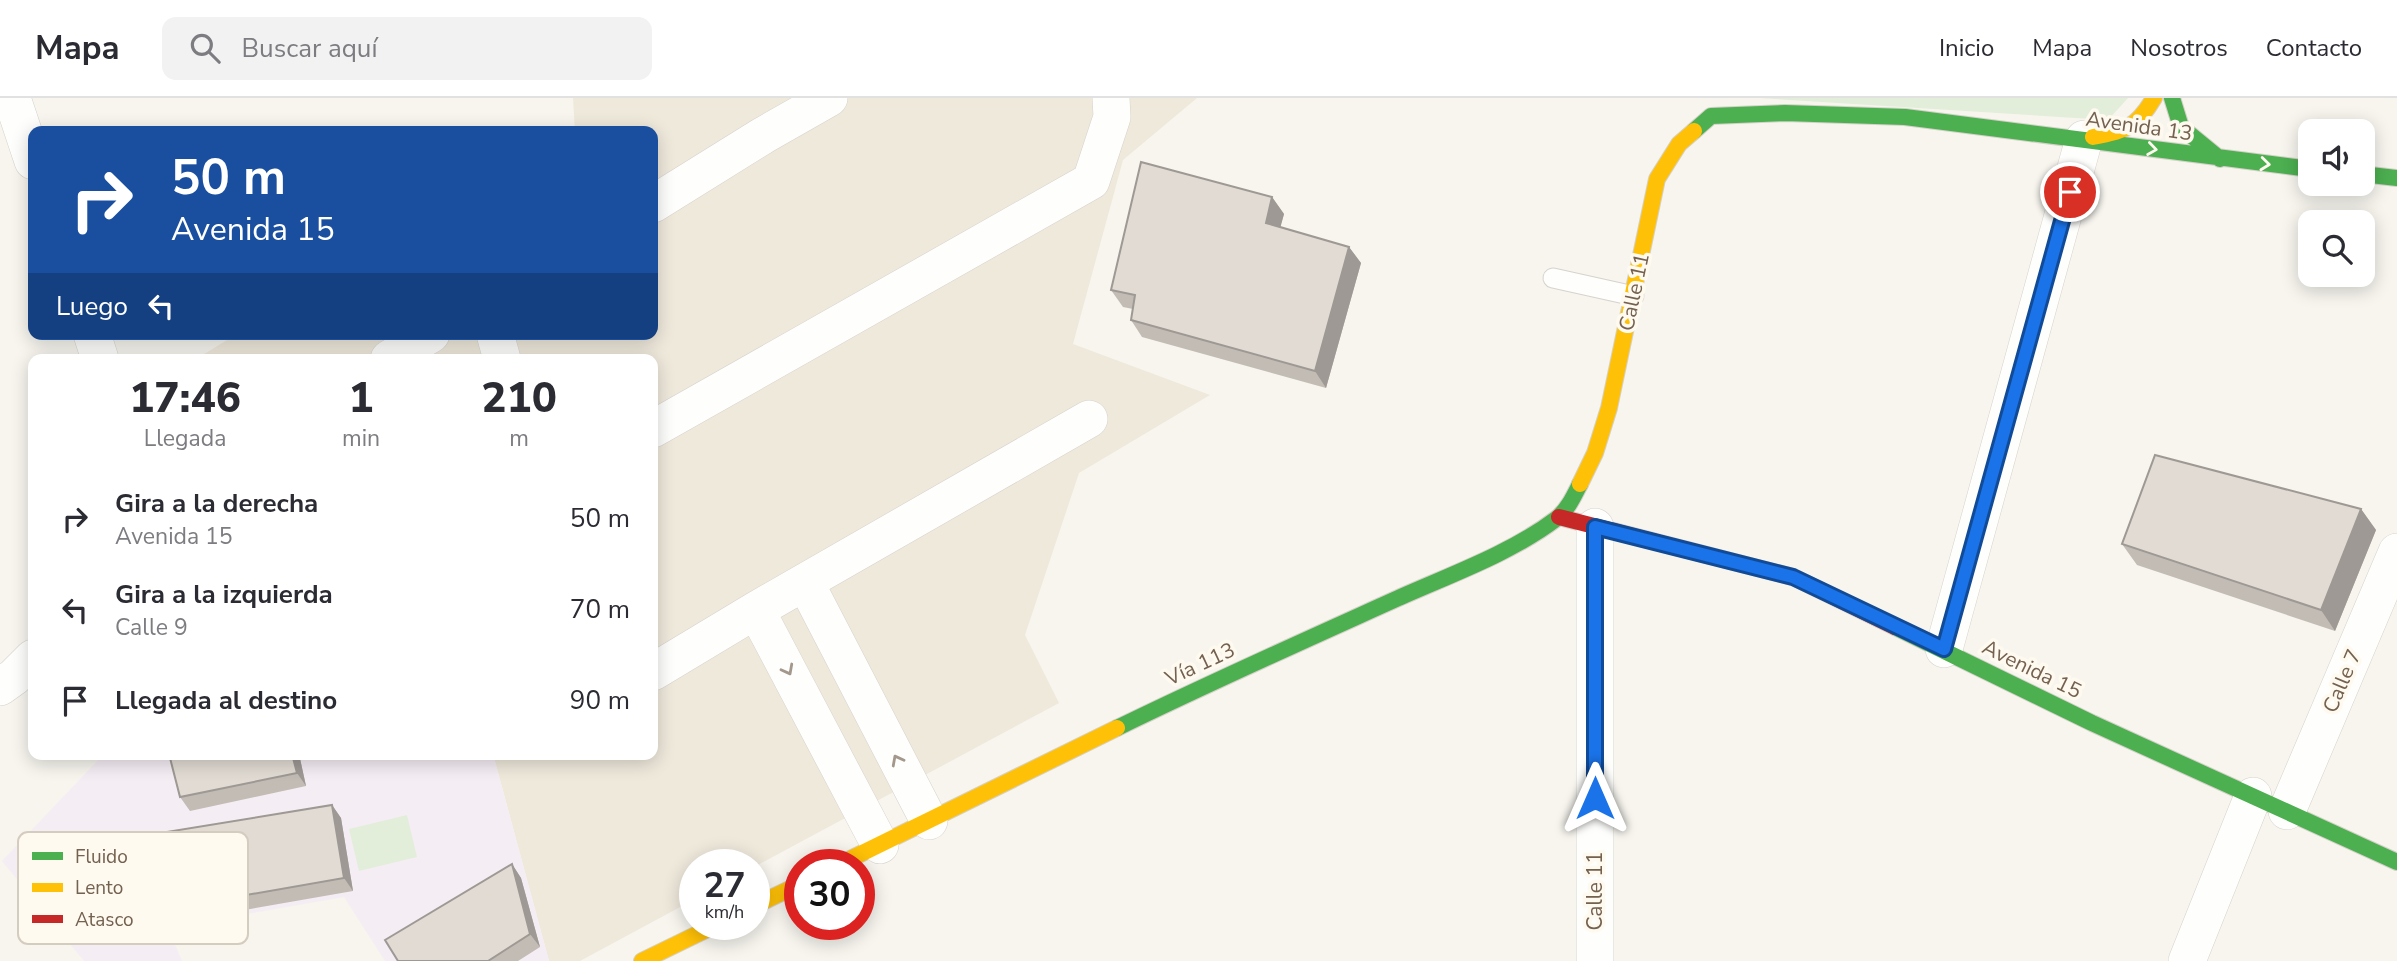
<!DOCTYPE html>
<html lang="es">
<head>
<meta charset="utf-8">
<style>
	body { margin:0; font-family:"Nunito Sans",sans-serif; background:#f2f2f3; color:#2b2b33; height:100vh; display:flex; flex-direction:column; font-size:26px; white-space:nowrap }
	* { box-sizing:border-box; margin:0 }
	p { font-size:23px; color:#7c7c81 }
	.icon { flex:none; width:38px; height:38px; fill:none; stroke:currentColor; stroke-width:2; stroke-linecap:round; stroke-linejoin:round }
	.map { position:relative; flex:1; overflow:hidden }
	.sheet { position:absolute; left:28px; top:256px; width:630px; height:406px; display:flex; flex-direction:column; background:#fff; border-radius:14px; box-shadow:0 4px 18px #0003 }
	.sheet>* { flex:none }
	.hud { position:absolute; left:28px; top:28px; width:630px; height:214px; border-radius:14px; box-shadow:0 4px 18px #0003; background:#1a4fa0; color:#fff; overflow:hidden }
	.buttons { position:absolute; left:2298px; top:21px; display:grid; gap:14px }
	.buttons a { display:grid; place-items:center; width:77px; height:77px; border-radius:14px; background:#fff; box-shadow:0 4px 18px #0003; font-size:35px }
	.speed { position:absolute; left:679px; top:751px; display:flex; gap:14px; font-size:35px; font-weight:700; text-align:center }
	.speed>* { display:grid; place-content:center; width:91px; height:91px; border-radius:50%; background:#fff; box-shadow:0 4px 18px #0003; line-height:1 }
	.speed small { font-size:18px; font-weight:400 }
	.speed .limit { border:10px solid #d22; background:#fff; color:#111 }
	.pin { position:absolute; display:grid; place-items:center; width:60px; height:60px; color:#fff; margin:-30px; border:4px solid #fff; border-radius:50%; box-shadow:0 2px 7px #0007 }
	.me { position:absolute; width:77px; margin:-38px; rotate:0deg; stroke-linejoin:round; filter:drop-shadow(0 0 5px #0008) }
	.turn { display:flex; align-items:center; gap:24px; height:147px; padding:0 28px; font-size:32px }
	.turn .icon { width:91px; height:91px; stroke-width:2.5 }
	.turn b { display:block; font-size:49px; line-height:60px }
	.then { display:flex; align-items:center; height:66px; padding:0 28px; background:#0003; gap:14px; font-size:26px }
	.eta { display:flex; justify-content:space-evenly; align-items:center; height:119px; text-align:center }
	.eta b { font-size:42px; font-weight:800; line-height:49px }
	ul { padding:0; list-style:none }
	li { display:flex; align-items:center; gap:21px; height:91px; padding:0 28px }
	li div { flex:1 }
	li b { display:block; font-size:26px }
	li em { font-style:normal }
	header { display:flex; align-items:center; gap:42px; box-sizing:border-box; height:98px; padding:0 35px; background:#fff; border-bottom:2px solid #e1e1e2 }
	header strong { font-size:33px }
	nav { display:flex; gap:38px; margin-inline-start:auto; font-size:24px }
	.search { width:490px; height:63px; background:#f2f2f3; display:flex; align-items:center; gap:18px; box-sizing:border-box; padding:0 24px; border-radius:14px; color:#7c7c81; font-size:26px }
	.map>svg:first-child { display:block }
	.residential { fill:#efe9dc }
	.education { fill:#f5edf4 }
	.garden { fill:#e2eeda }
	.lines { fill:none; stroke-linecap:round; stroke-linejoin:round }
	.lane-casing { stroke:#d7d2cc; stroke-width:21 }
	.street-casing { stroke:#d7d2cc; stroke-width:38 }
	.fast-casing { stroke:#d5d1c9; stroke-width:18 }
	.slow-casing { stroke:#d5d1c9; stroke-width:18 }
	.jam-casing { stroke:#d5d1c9; stroke-width:18 }
	.lane { stroke:#fefefc; stroke-width:19 }
	.street { stroke:#fefefc; stroke-width:37 }
	.fast { stroke:#4caf50; stroke-width:16 }
	.slow { stroke:#ffc107; stroke-width:16 }
	.jam { stroke:#c62828; stroke-width:16 }
	.wall { fill:#c2bcb5 }
	.shaded-wall { fill:#9e9994 }
	.building { fill:#e1dbd3; stroke:#9e9994; stroke-width:2 }
	.oneway { stroke:#fefaf0 }
	.oneway2 { stroke:#a4988c }
	.route-casing { stroke:#114b97; stroke-width:18 }
	.route { stroke:#1a73e8; stroke-width:12 }
	.labels { text-anchor:middle; dominant-baseline:central; stroke-width:7; stroke-linejoin:round; paint-order:stroke }
	.street-label { font-size:21px; fill:#74614f; stroke:#fefaf0 }
	.key { fill:#fefaf0; stroke:#d5ccc0; stroke-width:2 }
	.key-label { font-size:19px; fill:#74614f }
</style>
</head>
<body>
<header>
<strong>Mapa</strong>
<div class="search"><svg class="icon" aria-label="search" viewBox="0 0 24 24"><circle cx="10" cy="10" r="6"/><path d="M15 15l6 6"/></svg>Buscar aquí</div>
<nav><a>Inicio</a><a>Mapa</a><a>Nosotros</a><a>Contacto</a></nav>
</header>
<div class="map">
<svg width="2397" height="863" viewBox="0 0 2397 863">
	<rect width="100%" height="100%" fill="#f7f5ee"/>
	<path class="residential" d="M 573,0 L 1197,0 L 1123,62 L 1073,246 L 1210,297 L 1079,375 L 1025,537 L 1059,605 L 754,769 L 754,766 L 695,766 L 695,801 L 580,863 L 549,863 L 493,656 L 653,656 L 653,261 L 196,261 L 237,236 L 653,236 L 653,33 L 575,33 Z"/>
	<path class="education" d="M 104,656 L 493,656 L 549,863 L 385,863 L 344,799 L 168,830 L 182,863 L 84,863 L 2,763 Z"/>
	<path class="garden" d="M 1760,0 L 2128,0 L 2108,22 Z
		M 407,717 L 417,759 L 359,773 L 349,731 Z"/>
	<g class="lines">
		<defs>
			<path id="lane" d="M 1553,180 L 1634,198"/>
			<path id="street" d="M 12,0 L 33,63
				M 653,106 L 764,37 L 829,0
				M 92,236 L 100,261
				M 495,236 L 502,261
				M 389,261 L 431,236
				M 653,331 L 1091,83 L 1112,19 L 1111,0
				M 1595,429 L 1595,863
				M 805,484 L 929,723
				M 756,512 L 880,747
				M 1944,551 L 2084,41
				M 653,574 L 756,512 L 1089,321
				M 0,589 L 14,579 L 33,560
				M 2287,713 L 2397,454
				M 2187,863 L 2253,698"/>
			<path id="fast" d="M 2172,0 L 2181,29 L 2220,61
				M 1694,33 L 1711,18 L 1785,15 L 1905,19 L 2310,71
				M 2362,76 L 2397,80
				M 1895,529 L 2092,625 L 2397,764
				M 1117,630 C 1209,585 1301,544 1394,502 C 1447,478 1510,456 1556,421 C 1567,413 1574,398 1580,386"/>
			<path id="slow" d="M 2093,39 C 2126,33 2137,29 2154,0
				M 1580,386 L 1595,355 L 1609,310 L 1657,81 L 1679,46 L 1694,33
				M 840,766 L 1117,630
				M 754,808 L 800,786
				M 642,863 L 718,826"/>
			<path id="jam" d="M 1559,419 L 1793,479 L 1895,529"/>
		</defs>
		<use href="#lane" class="lane-casing"/>
		<use href="#street" class="street-casing"/>
		<use href="#fast" class="fast-casing"/>
		<use href="#slow" class="slow-casing"/>
		<use href="#jam" class="jam-casing"/>
		<use href="#lane" class="lane"/>
		<use href="#street" class="street"/>
		<use href="#fast" class="fast"/>
		<use href="#slow" class="slow"/>
		<use href="#jam" class="jam"/>
	</g>
	<path class="wall" d="M 1272,99 L 1284,116 L 1280,129 L 1349,149 L 1361,165 L 1326,290 L 1142,239 L 1131,222 L 1133,211 L 1123,209 L 1111,192 Z
		M 2361,411 L 2376,432 L 2335,533 L 2137,467 L 2122,446 Z
		M 169,656 L 299,656 L 306,688 L 190,713 L 180,699 Z
		M 332,707 L 341,720 L 353,793 L 170,825 L 160,812 Z
		M 512,766 L 521,780 L 540,849 L 518,863 L 398,863 Z"/>
	<path class="shaded-wall" d="M 1272,99 L 1284,116 L 1277,142 L 1266,125 Z
		M 1349,149 L 1361,165 L 1326,290 L 1315,273 Z
		M 2361,411 L 2376,432 L 2335,533 L 2321,512 Z
		M 292,656 L 299,656 L 306,688 L 297,675 Z
		M 332,707 L 341,720 L 353,793 L 344,780 Z
		M 512,766 L 521,780 L 540,849 L 530,836 Z"/>
	<path class="building" d="M 1141,64 L 1272,99 L 1266,125 L 1349,149 L 1315,273 L 1131,222 L 1135,197 L 1111,192 Z
		M 2155,357 L 2361,411 L 2321,512 L 2122,446 Z
		M 169,656 L 292,656 L 297,675 L 180,699 Z
		M 332,707 L 344,780 L 160,812 L 148,737 Z
		M 512,766 L 530,836 L 488,863 L 398,863 L 385,842 Z"/>
	<defs><path id="oneway-chevron" d="M-2-3.5L2.5 0L-2 3.5" fill="none" stroke-width="1.6" stroke-linecap="round" stroke-linejoin="round" transform="scale(1.75)"/></defs>
	<g class="oneway">
		<use href="#oneway-chevron" transform="translate(2152 51) rotate(8)"/>
		<use href="#oneway-chevron" transform="translate(2265 66) rotate(6)"/>
	</g>
	<g class="oneway2">
		<use href="#oneway-chevron" transform="translate(788 572) rotate(62)"/>
		<use href="#oneway-chevron" transform="translate(897 662) rotate(-118)"/>
	</g>
	<g class="lines">
		<defs>
			<path id="route" d="M 1595,700 L 1595,429 L 1793,479 L 1944,551 L 2070,94"/>
		</defs>
		<use href="#route" class="route-casing"/>
		<use href="#route" class="route"/>
	</g>
	<g class="labels">
		<g class="street-label">
			<text transform="translate(2139 28) rotate(8)">Avenida 13</text>
			<text transform="translate(1634 194) rotate(-78)">Calle 11</text>
			<text transform="translate(1200 566) rotate(-25)">Vía 113</text>
			<text transform="translate(2032 571) rotate(26)">Avenida 15</text>
			<text transform="translate(2342 583) rotate(-67)">Calle 7</text>
			<text transform="translate(1595 793) rotate(-90)">Calle 11</text>
		</g>
	</g>
	<rect x="18" y="734" width="230" height="112" rx="10" class="key"/>
	<rect x="32" y="754" width="31" height="8" fill="#4caf50"/>
	<rect x="32" y="785" width="31" height="9" fill="#ffc107"/>
	<rect x="32" y="817" width="31" height="8" fill="#c62828"/>
	<g class="key-label">
		<text x="75" y="765">Fluido</text>
		<text x="75" y="796">Lento</text>
		<text x="75" y="828">Atasco</text>
	</g>
</svg>
<div class="buttons">
<a><svg class="icon" aria-label="sound" viewBox="0 0 24 24"><path d="M4 9h4l5-4v14l-5-4H4zM17 9q2 3 0 6"/></svg></a>
<a><svg class="icon" aria-label="search" viewBox="0 0 24 24"><circle cx="10" cy="10" r="6"/><path d="M15 15l6 6"/></svg></a>
</div>
<div class="speed"><div>27<small>km/h</small></div><div class="limit">30</div></div>
<div class="pin" style="left:2070px;top:94px;background:#d93025"><svg class="icon" aria-label="arrive" viewBox="0 0 24 24"><path d="M6 21V4h12l-3 4 3 4H6"/></svg></div>
<svg class="me" style="left:1595px;top:700px" viewBox="-20 -20 40 40"><path d="M0-17L14 15 0 8-14 15z" fill="#1a73e8" stroke="#fff" stroke-width="4"/></svg>
<div class="hud">
<div class="turn"><svg class="icon" aria-label="right" viewBox="0 0 24 24"><path d="M7 20v-9h11M14 6l5 5-5 5"/></svg><div><b>50 m</b>Avenida 15</div></div>
<div class="then">Luego<svg class="icon" aria-label="left" viewBox="0 0 24 24"><path d="M17 20v-9H6M10 6l-5 5 5 5"/></svg></div>
</div>
<section class="sheet">
<div class="eta">
<div><b>17:46</b><p>Llegada</p></div>
<div><b>1</b><p>min</p></div>
<div><b>210</b><p>m</p></div>
</div>
<ul>
<li><svg class="icon" aria-label="right" viewBox="0 0 24 24"><path d="M7 20v-9h11M14 6l5 5-5 5"/></svg><div><b>Gira a la derecha</b><p>Avenida 15</p></div><em>50 m</em></li>
<li><svg class="icon" aria-label="left" viewBox="0 0 24 24"><path d="M17 20v-9H6M10 6l-5 5 5 5"/></svg><div><b>Gira a la izquierda</b><p>Calle 9</p></div><em>70 m</em></li>
<li><svg class="icon" aria-label="arrive" viewBox="0 0 24 24"><path d="M6 21V4h12l-3 4 3 4H6"/></svg><div><b>Llegada al destino</b></div><em>90 m</em></li>
</ul>
</section>
</div>
</body>
</html>
